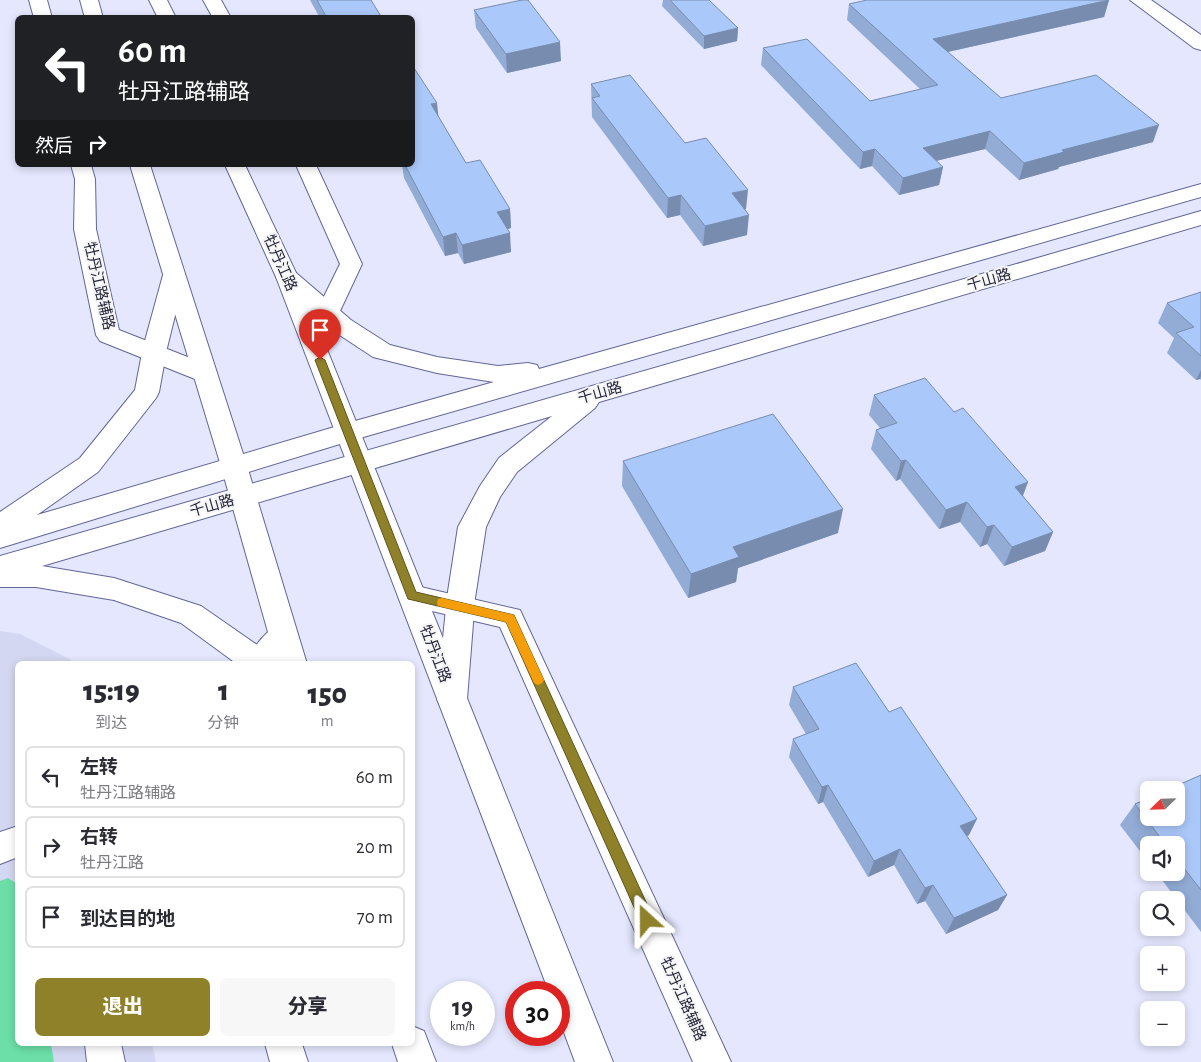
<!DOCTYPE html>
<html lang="zh">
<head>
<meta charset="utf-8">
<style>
	body { margin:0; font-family:"Alegreya Sans","Noto Sans SC",sans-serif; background:#f7f7f7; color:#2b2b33; height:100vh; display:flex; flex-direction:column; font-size:19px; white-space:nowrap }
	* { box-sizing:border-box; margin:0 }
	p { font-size:16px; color:#7c7c81 }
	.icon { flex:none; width:28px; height:28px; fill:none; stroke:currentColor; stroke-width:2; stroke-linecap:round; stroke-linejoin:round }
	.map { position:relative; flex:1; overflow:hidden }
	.panel { position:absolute; left:15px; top:661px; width:400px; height:385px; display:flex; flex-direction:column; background:#fff; border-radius:8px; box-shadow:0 2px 8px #0003 }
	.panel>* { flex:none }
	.banner { position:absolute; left:15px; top:15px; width:400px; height:152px; border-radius:8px; box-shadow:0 2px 8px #0003; background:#202124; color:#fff; overflow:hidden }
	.needle { width:32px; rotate:247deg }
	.fabs { position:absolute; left:1140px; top:781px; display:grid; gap:10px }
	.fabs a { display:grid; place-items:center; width:45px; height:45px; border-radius:8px; background:#fff; box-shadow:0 2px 8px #0003; font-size:25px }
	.speed { position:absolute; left:430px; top:981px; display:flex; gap:10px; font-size:25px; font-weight:700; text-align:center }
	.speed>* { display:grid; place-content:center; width:65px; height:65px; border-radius:50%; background:#fff; box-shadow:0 2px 8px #0003; line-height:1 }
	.speed small { font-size:12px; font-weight:400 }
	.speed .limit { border:8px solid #d22; background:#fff; color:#111 }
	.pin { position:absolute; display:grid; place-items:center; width:42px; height:42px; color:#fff; margin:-51px -21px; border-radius:50% 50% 50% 0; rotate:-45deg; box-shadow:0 0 5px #0007 }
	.pin .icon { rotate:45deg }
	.me { position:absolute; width:55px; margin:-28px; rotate:336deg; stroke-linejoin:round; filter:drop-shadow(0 0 4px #0008) }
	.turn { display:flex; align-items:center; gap:18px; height:105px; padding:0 20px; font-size:22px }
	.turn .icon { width:65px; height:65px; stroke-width:2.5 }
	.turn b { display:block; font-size:35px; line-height:42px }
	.then { display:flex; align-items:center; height:48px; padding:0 20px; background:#0003; gap:10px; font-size:19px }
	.eta { display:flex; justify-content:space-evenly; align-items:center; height:85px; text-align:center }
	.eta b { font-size:30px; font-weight:800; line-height:35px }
	.button { display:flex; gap:10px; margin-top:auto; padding:10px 20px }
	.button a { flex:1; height:58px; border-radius:8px; background:#8f8129; color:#fff; font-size:20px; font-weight:800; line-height:58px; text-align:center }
	.button a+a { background:#f7f7f7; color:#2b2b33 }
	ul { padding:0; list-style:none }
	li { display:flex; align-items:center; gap:15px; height:62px; margin:0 10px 8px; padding:0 10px; border:2px solid #e1e1e2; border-radius:8px }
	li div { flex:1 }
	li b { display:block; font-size:19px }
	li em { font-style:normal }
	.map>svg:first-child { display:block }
	.built { fill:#d4d7f1 }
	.green { fill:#6bdfa7 }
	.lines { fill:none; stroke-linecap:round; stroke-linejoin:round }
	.minor-casing { stroke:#626696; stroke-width:2 }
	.tertiary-casing { stroke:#626696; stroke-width:2 }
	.secondary-casing { stroke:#626696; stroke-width:2 }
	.minor { fill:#fff; fill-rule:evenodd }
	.tertiary { fill:#fff; fill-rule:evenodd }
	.secondary { fill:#fff; fill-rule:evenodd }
	.wall { fill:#92acd6 }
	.shaded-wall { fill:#778cae }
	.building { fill:#aac8f9; stroke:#778cae }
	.route { fill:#8f8129; stroke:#5d541b }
	.slow { fill:#f59e0b }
	.labels { text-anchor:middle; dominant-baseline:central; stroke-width:4; stroke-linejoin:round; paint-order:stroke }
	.street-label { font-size:15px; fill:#222438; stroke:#f5f5f5 }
</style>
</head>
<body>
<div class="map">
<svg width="1201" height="1062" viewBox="0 0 1201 1062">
	<rect width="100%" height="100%" fill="#e4e7fd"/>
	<path class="built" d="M 0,631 L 20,634 L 71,660 L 72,664 L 18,664 L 18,1044 L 152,1044 L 156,1062 L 0,1062 Z"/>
	<path class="green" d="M 8,878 L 17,884 L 18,1044 L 51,1044 L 54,1062 L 0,1062 L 0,881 Z"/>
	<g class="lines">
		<defs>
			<path id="minor" d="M 29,0 L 47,0 L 52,18 L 34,18 Z
				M 203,0 L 221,0 L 231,18 L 213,18 Z
				M 71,165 L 91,165 L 95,179 L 96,229 L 119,330 L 213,367 L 216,373 L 213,379 L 204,381 L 195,379 L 100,341 L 96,335 L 74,229 L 75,179 Z
				M 296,165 L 316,165 L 362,264 L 325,343 L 321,349 L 313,351 L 305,349 L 301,343 L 340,264 Z
				M 412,585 L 520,610 L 731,1062 L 693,1062 L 500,627 L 402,604 L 398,596 L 402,588 Z
				M 283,623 L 293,626 L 298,635 L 278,664 L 245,664 C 253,648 266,629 283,623 Z
				M 18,826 L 18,857 L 0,864 L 0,832 Z
				M 85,1044 L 121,1044 L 125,1062 L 87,1062 Z
				M 265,1044 L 302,1044 L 308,1062 L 270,1062 Z"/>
			<path id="tertiary" d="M 1130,0 L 1151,0 L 1201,35 L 1201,50 L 1194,48 Z
				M 1201,184 L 1201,197 L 353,440 L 0,548 L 0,512 L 80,458 L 135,390 L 143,348 L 163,275 L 166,270 L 174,268 L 182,270 L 185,275 L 167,348 L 159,392 L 156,398 L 98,472 L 37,515 L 348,423 L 494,382 L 437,373 L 373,357 L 335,332 L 279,282 L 276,277 L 279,272 L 287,270 L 295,272 L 351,320 L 390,345 L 437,357 L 498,366 L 528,363 L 537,365 L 539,369 Z
				M 1201,211 L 1201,225 L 599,402 L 595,408 L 517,472 L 500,497 L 486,527 L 475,598 L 467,699 L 463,708 L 452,712 L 441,708 L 437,699 L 447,598 L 458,527 L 480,486 L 499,458 L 552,416 L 42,566 L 114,578 L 201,606 L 263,649 L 272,664 L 237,664 L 181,623 L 114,600 L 36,587 L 0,587 L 0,556 Z"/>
			<path id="secondary" d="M 80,0 L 98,0 L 103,18 L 85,18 Z
				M 149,0 L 167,0 L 176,18 L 158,18 Z
				M 130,165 L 150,165 L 247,466 L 307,664 L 277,664 L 221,466 Z
				M 225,165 L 245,165 L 298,277 L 613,1062 L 575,1062 L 559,1019 L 559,992 L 549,992 L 276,277 Z
				M 412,1026 L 424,1031 L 436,1062 L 398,1062 L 392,1044 L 412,1044 Z"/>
		</defs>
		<use href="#minor" class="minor-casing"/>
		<use href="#tertiary" class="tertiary-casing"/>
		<use href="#secondary" class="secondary-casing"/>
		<use href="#minor" class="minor"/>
		<use href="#tertiary" class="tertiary"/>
		<use href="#secondary" class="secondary"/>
	</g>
	<path class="wall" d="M 310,0 L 371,0 L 382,18 L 320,18 Z
		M 663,0 L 709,0 L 738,28 L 737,41 L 704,49 L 662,6 Z
		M 1109,0 L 1104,17 L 948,52 L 1001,98 L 1153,142 L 1059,167 L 1058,169 L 1019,180 L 985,149 L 936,161 L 943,167 L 939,185 L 899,195 L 872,166 L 860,169 L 761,65 L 763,48 L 870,101 L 920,89 L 847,20 L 849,4 Z
		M 474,10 L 561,61 L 507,73 L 476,28 Z
		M 591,84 L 685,143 L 746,209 L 745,210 L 747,235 L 703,246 L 680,215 L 667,218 L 592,117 Z
		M 438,116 L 466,163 L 510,209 L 511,228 L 508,229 L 511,252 L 464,264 L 458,253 L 445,256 L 404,178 L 402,165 L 412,165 Z
		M 1201,292 L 1201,380 L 1200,379 L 1196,380 L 1167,353 L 1174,338 L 1158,323 L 1167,303 Z
		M 874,395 L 954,412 L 1028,482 L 1023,496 L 1053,532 L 1045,551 L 1004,566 L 987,544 L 980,547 L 960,522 L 939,529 L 900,479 L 896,481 L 871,449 L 876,430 L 880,428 L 869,415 Z
		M 623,461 L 838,533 L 738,568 L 736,582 L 688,598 L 622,486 Z
		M 793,687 L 969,835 L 967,836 L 1007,895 L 998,910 L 946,934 L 925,901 L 917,904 L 894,865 L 868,877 L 823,802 L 818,804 L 789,757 L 793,739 L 806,734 L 789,705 Z
		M 1201,775 L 1201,932 L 1156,872 L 1176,872 L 1176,845 L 1149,845 L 1149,863 L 1120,825 L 1135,804 Z"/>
	<path class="shaded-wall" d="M 1109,0 L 1104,17 L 929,56 L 933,39 Z
		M 738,28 L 737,41 L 704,49 L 704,36 Z
		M 560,42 L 561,61 L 507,73 L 506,54 Z
		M 437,103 L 439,122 L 431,104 Z
		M 1159,125 L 1153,142 L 1059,167 L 1058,169 L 1019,180 L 1024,163 L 1062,150 Z
		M 990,131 L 985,149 L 919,165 L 923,148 Z
		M 875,149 L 872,166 L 860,169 L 863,152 Z
		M 943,167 L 939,185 L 899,195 L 903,178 Z
		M 748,190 L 746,209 L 730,213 L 732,193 Z
		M 681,195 L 680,215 L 667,218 L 668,198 Z
		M 510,209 L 511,228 L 499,231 L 497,212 Z
		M 749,215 L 747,235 L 703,246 L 705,226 Z
		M 456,233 L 458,253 L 445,256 L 443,237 Z
		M 510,233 L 511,252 L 464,264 L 462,245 Z
		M 1201,370 L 1201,376 L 1200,379 L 1196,380 Z
		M 906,460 L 900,479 L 896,481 L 901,461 Z
		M 1028,482 L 1020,502 L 1015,487 Z
		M 967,502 L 960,522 L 939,529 L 946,510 Z
		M 843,509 L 838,533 L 738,568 L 736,582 L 688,598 L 691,574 L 733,547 Z
		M 994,525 L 987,544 L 980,547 L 987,527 Z
		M 1053,532 L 1045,551 L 1004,566 L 1012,547 Z
		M 828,785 L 823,802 L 818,804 L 822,787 Z
		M 977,819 L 969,835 L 952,842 L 960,826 Z
		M 900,849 L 894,865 L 868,877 L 874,861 Z
		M 933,885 L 925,901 L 917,904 L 925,888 Z
		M 1007,895 L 998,910 L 946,934 L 954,918 Z"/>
	<path class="building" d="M 317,0 L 371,0 L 382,18 L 327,18 Z
		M 522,0 L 528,0 L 560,42 L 506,54 L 474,10 Z
		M 670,0 L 709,0 L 738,28 L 704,36 Z
		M 867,0 L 1109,0 L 933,39 L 1001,98 L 1096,75 L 1159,125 L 1062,150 L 1064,152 L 1024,163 L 990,131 L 923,148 L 943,167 L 903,178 L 875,149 L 863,152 L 763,48 L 807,39 L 870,101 L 938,85 L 849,4 Z
		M 412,65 L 437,103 L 431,104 L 466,163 L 480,160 L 510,209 L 497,212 L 510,233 L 462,245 L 456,233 L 443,237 L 405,165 L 412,165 Z
		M 630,75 L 685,143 L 706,138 L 748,190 L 732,193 L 749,215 L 705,226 L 681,195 L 668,198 L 592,98 L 600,96 L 591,84 Z
		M 1201,292 L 1201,356 L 1176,333 L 1194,327 L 1167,303 Z
		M 925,378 L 954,412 L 963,408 L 1028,482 L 1015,487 L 1053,532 L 1012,547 L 994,525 L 987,527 L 967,502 L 946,510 L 906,460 L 901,461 L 876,430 L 897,423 L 874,395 Z
		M 773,414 L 843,509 L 733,547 L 739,557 L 691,574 L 623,461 Z
		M 856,663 L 889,712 L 901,707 L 977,819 L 960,826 L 1007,895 L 954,918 L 933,885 L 925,888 L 900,849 L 874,861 L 828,785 L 822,787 L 793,739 L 819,729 L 793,687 Z
		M 1201,775 L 1201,890 L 1176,858 L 1176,845 L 1166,845 L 1135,804 L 1149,798 L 1149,818 L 1176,818 L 1176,790 L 1167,790 Z"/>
	<path class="route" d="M 320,357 L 325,360 L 416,592 L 514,615 L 652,915 L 654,920 L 652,925 L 647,927 L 642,925 L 506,622 L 408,599 L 315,360 Z"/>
	<path class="slow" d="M 442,598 L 514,615 L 544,680 L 542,683 L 538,685 L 534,683 L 506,622 L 438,606 L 437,603 L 438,599 Z"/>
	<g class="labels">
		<g class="street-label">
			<text transform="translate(280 263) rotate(66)">牡丹江路</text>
			<text transform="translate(989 280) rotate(-16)">千山路</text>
			<text transform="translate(99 286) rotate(77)">牡丹江路辅路</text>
			<text transform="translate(600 393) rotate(-16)">千山路</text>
			<text transform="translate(212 506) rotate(-16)">千山路</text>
			<text transform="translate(435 654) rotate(69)">牡丹江路</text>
			<text transform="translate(683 999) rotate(66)">牡丹江路辅路</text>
		</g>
	</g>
</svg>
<div class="fabs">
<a><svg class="needle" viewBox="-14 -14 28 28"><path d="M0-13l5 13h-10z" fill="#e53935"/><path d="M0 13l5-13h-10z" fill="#7c7c81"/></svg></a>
<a><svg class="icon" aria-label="sound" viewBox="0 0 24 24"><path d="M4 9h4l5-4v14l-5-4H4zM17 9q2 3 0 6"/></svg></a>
<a><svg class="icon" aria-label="search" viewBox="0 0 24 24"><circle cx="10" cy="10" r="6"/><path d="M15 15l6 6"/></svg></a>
<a>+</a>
<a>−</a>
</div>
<div class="speed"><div>19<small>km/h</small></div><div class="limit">30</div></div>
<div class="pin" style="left:320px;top:360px;background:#d93025"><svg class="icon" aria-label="arrive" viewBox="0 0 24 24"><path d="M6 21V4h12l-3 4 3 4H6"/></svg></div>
<svg class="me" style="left:647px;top:920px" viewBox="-20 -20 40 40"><path d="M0-17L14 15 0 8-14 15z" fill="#8f8129" stroke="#fff" stroke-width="4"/></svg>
<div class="banner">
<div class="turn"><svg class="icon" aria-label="left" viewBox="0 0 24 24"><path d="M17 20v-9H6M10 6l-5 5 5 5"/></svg><div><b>60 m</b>牡丹江路辅路</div></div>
<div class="then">然后<svg class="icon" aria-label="right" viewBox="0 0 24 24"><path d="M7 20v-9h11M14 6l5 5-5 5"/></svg></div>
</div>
<section class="panel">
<div class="eta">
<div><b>15:19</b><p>到达</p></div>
<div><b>1</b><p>分钟</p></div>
<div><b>150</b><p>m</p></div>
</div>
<ul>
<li><svg class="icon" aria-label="left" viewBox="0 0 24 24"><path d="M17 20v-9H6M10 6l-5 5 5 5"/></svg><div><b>左转</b><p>牡丹江路辅路</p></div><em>60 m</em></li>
<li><svg class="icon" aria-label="right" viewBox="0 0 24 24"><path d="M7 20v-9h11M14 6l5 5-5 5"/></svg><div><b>右转</b><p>牡丹江路</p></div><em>20 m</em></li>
<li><svg class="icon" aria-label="arrive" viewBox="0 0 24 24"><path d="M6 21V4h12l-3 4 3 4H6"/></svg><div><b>到达目的地</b></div><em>70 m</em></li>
</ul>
<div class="button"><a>退出</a><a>分享</a></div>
</section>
</div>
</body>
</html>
